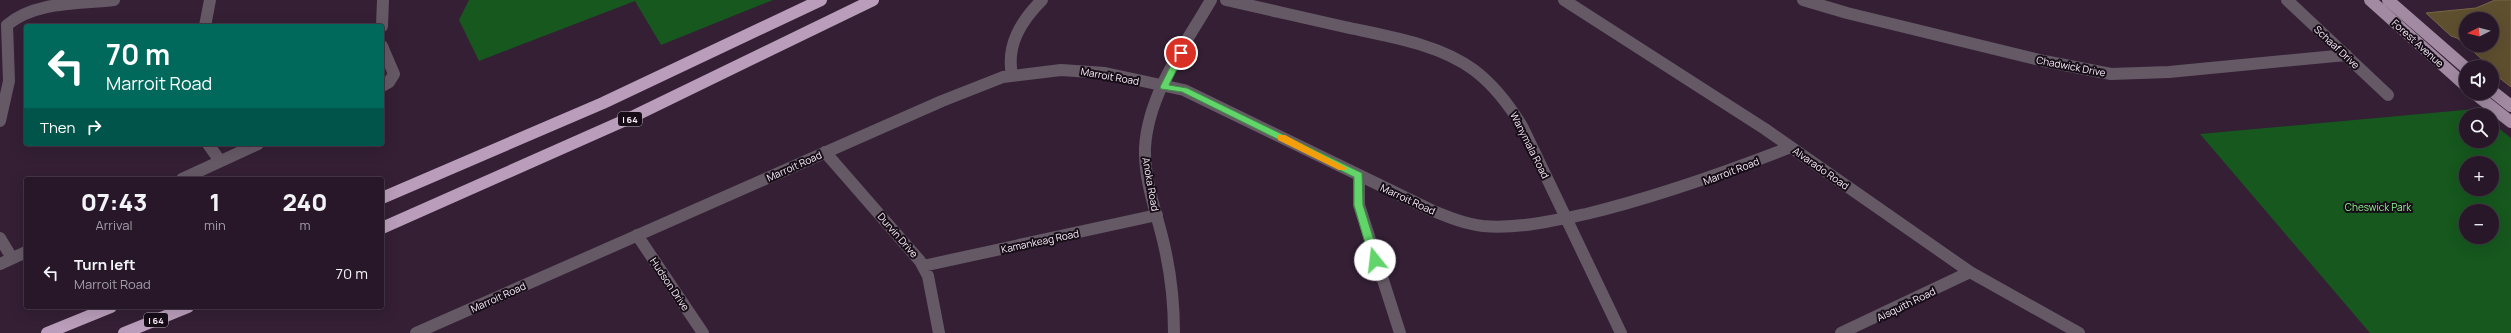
<!DOCTYPE html>
<html lang="en">
<head>
<meta charset="utf-8">
<style>
	body { margin:0; font-family:Manrope,sans-serif; background:#332434; color:#f1f3f6; height:100vh; display:flex; flex-direction:column; font-size:15px; white-space:nowrap }
	* { box-sizing:border-box; margin:0 }
	p { font-size:13px; color:#a49fa8 }
	.icon { flex:none; width:22px; height:22px; fill:none; stroke:currentColor; stroke-width:2; stroke-linecap:round; stroke-linejoin:round }
	.map { position:relative; flex:1; overflow:hidden }
	.sheet { position:absolute; left:24px; top:177px; width:360px; height:132px; display:flex; flex-direction:column; background:#271728; border-radius:4px; box-shadow:0 4px 16px #0002,0 0 0 1px #433645 }
	.sheet>* { flex:none }
	.top-card { position:absolute; left:24px; top:24px; width:360px; height:122px; border-radius:4px; box-shadow:0 4px 16px #0002,0 0 0 1px #433645; background:#00695c; color:#fff; overflow:hidden }
	.needle { width:26px; rotate:264deg }
	.controls { position:absolute; left:2459px; top:12px; display:grid; gap:8px }
	.controls a { display:grid; place-items:center; width:40px; height:40px; border-radius:50%; background:#271728; box-shadow:0 4px 16px #0002,0 0 0 1px #433645; font-size:20px }
	.pin { position:absolute; display:grid; place-items:center; width:34px; height:34px; color:#fff; margin:-17px; border:2px solid #fff; border-radius:50%; box-shadow:0 1px 4px #0007 }
	.me { position:absolute; width:44px; margin:-22px; rotate:344deg; stroke-linejoin:round; filter:drop-shadow(0 0 3px #0008) }
	.turn { display:flex; align-items:center; gap:14px; height:84px; padding:0 16px; font-size:18px }
	.turn .icon { width:52px; height:52px; stroke-width:2.5 }
	.turn b { display:block; font-size:28px; line-height:34px }
	.then { display:flex; align-items:center; height:38px; padding:0 16px; background:#0003; gap:8px; font-size:15px }
	.eta { display:flex; justify-content:space-evenly; align-items:center; height:68px; text-align:center }
	.eta b { font-size:24px; font-weight:800; line-height:28px }
	ul { padding:0; list-style:none }
	li { display:flex; align-items:center; gap:12px; height:56px; padding:0 16px }
	li div { flex:1 }
	li b { display:block; font-size:15px }
	li em { font-style:normal }
	.map>svg:first-child { display:block }
	.green { fill:#16581e; fill-rule:evenodd }
	.building { fill:#5e4f2f; stroke:#776747 }
	.lines { fill:none; stroke-linecap:round; stroke-linejoin:round }
	.minor { stroke:#655965; stroke-width:12 }
	.major { stroke:#a18aa2; stroke-width:12 }
	.highway { stroke:#b99dba; stroke-width:12 }
	.route { fill:#61d46a; stroke:#3f8a45 }
	.slow { fill:#f59e0b }
	.labels { text-anchor:middle; dominant-baseline:central; stroke-width:4; stroke-linejoin:round; paint-order:stroke }
	.shield { fill:#160d17; stroke:#b6aab7; stroke-width:1 }
	.shield-label { font-size:9px; font-weight:bold; fill:#fbedfc }
	.street-label { font-size:10px; fill:#fbedfc; stroke:#160d17 }
	.park-label { font-size:10px; fill:#8df792; stroke:#160d17 }
</style>
</head>
<body>
<div class="map">
<svg width="2511" height="333" viewBox="0 0 2511 333">
	<rect width="100%" height="100%" fill="#341f35"/>
	<path class="green" d="M 469,0 L 773,0 L 661,45 L 635,1 L 479,61 L 459,20 Z
		M 2475,109 L 2482,115 L 2466,115 L 2466,141 L 2492,141 L 2492,123 L 2511,138 L 2511,333 L 2370,333 L 2200,134 ZM 2466,163 L 2492,163 L 2492,189 L 2466,189 ZM 2466,211 L 2492,211 L 2492,237 L 2466,237 Z"/>
	<path class="building" d="M 2495,0 L 2511,0 L 2511,87 L 2492,72 L 2492,67 L 2478,67 L 2484,61 L 2466,45 L 2492,45 L 2492,19 L 2466,19 L 2466,45 L 2457,38 L 2451,36 L 2426,13 L 2476,8 Z"/>
	<g class="lines">
		<path class="minor" d="M 1226,0 C 1266,9 1305,18 1345,27 C 1387,36 1439,44 1474,70 C 1495,86 1510,106 1523,128 L 1621,333
			M 1564,0 L 1765,129 L 1970,272 L 2079,333
			M 1803,0 L 1847,13 L 2044,61 L 2111,74 L 2169,72 L 2346,55
			M 2287,0 L 2388,95
			M 205,26 L 210,0
			M 382,26 L 383,0
			M 382,46 L 394,74 L 389,82 L 382,86
			M 1012,75 C 1006,45 1021,21 1042,0
			M 0,121 L 9,81 L 7,25 C 36,1 79,4 114,0
			M 208,144 L 220,161
			M 825,152 L 920,261 L 928,276 L 939,333
			M 1359,176 L 1359,205 L 1400,333
			M 182,179 L 258,144
			M 637,235 L 703,333
			M 0,238 L 12,258
			M 0,264 L 26,252
			M 923,266 L 1157,215
			M 416,333 L 942,101 L 1003,77 L 1061,70 L 1105,73 L 1184,90 L 1431,210 C 1448,217 1465,224 1483,226 C 1517,229 1553,221 1586,214 C 1656,197 1724,173 1791,147
			M 1174,333 C 1174,305 1171,276 1165,249 C 1158,216 1144,183 1145,148 C 1148,94 1185,45 1211,0
			M 1841,333 L 1970,272"/>
		<path class="major" d="M 2370,0 L 2466,86
			M 2388,0 L 2466,68
			M 2492,91 L 2511,106
			M 2474,93 L 2511,122"/>
		<path class="highway" d="M 382,198 L 603,103 L 821,0
			M 382,228 L 630,118 L 873,0
			M 47,333 L 111,307
			M 124,333 L 188,307"/>
	</g>
	<path class="route" d="M 1178,51 L 1185,53 L 1169,85 L 1187,88 L 1362,173 L 1363,205 L 1380,260 L 1379,263 L 1372,263 L 1370,260 L 1354,205 L 1354,177 L 1182,92 L 1161,89 L 1160,87 Z"/>
	<path class="slow" d="M 1278,135 L 1285,135 L 1347,168 L 1346,170 L 1339,170 L 1278,140 Z"/>
	<g class="labels">
		<g class="shield">
			<rect x="618" y="112" width="24" height="14" rx="3"/>
			<rect x="144" y="313" width="24" height="14" rx="3"/>
		</g>
		<g class="shield-label">
			<text x="630" y="119">I 64</text>
			<text x="156" y="320">I 64</text>
		</g>
		<g class="street-label">
			<text transform="translate(2418 43) rotate(42)">Forest Avenue</text>
			<text transform="translate(2337 47) rotate(43)">Schaaf Drive</text>
			<text transform="translate(2071 66) rotate(11)">Chadwick Drive</text>
			<text transform="translate(1110 76) rotate(10)">Marroit Road</text>
			<text transform="translate(1530 145) rotate(63)">Wanymala Road</text>
			<text transform="translate(794 166) rotate(-24)">Marroit Road</text>
			<text transform="translate(1821 168) rotate(35)">Alvarado Road</text>
			<text transform="translate(1731 171) rotate(-21)">Marroit Road</text>
			<text transform="translate(1151 184) rotate(80)">Anoka Road</text>
			<text transform="translate(1408 199) rotate(25)">Marroit Road</text>
			<text transform="translate(898 235) rotate(49)">Durvin Drive</text>
			<text transform="translate(1040 241) rotate(-12)">Kamankeag Road</text>
			<text transform="translate(670 284) rotate(56)">Hudson Drive</text>
			<text transform="translate(498 297) rotate(-24)">Marroit Road</text>
			<text transform="translate(1906 304) rotate(-26)">Aisquith Road</text>
		</g>
		<g class="park-label">
			<text x="2378" y="207">Cheswick Park</text>
		</g>
	</g>
</svg>
<div class="controls">
<a><svg class="needle" viewBox="-14 -14 28 28"><path d="M0-13l5 13h-10z" fill="#e53935"/><path d="M0 13l5-13h-10z" fill="#a49fa8"/></svg></a>
<a><svg class="icon" aria-label="sound" viewBox="0 0 24 24"><path d="M4 9h4l5-4v14l-5-4H4zM17 9q2 3 0 6"/></svg></a>
<a><svg class="icon" aria-label="search" viewBox="0 0 24 24"><circle cx="10" cy="10" r="6"/><path d="M15 15l6 6"/></svg></a>
<a>+</a>
<a>−</a>
</div>
<div class="pin" style="left:1181px;top:53px;background:#d93025"><svg class="icon" aria-label="arrive" viewBox="0 0 24 24"><path d="M6 21V4h12l-3 4 3 4H6"/></svg></div>
<svg class="me" style="left:1375px;top:260px" viewBox="-20 -20 40 40"><circle r="19" fill="#fff"/><path d="M0-13L10 11 0 6-10 11z" fill="#61d46a"/></svg>
<div class="top-card">
<div class="turn"><svg class="icon" aria-label="left" viewBox="0 0 24 24"><path d="M17 20v-9H6M10 6l-5 5 5 5"/></svg><div><b>70 m</b>Marroit Road</div></div>
<div class="then">Then<svg class="icon" aria-label="right" viewBox="0 0 24 24"><path d="M7 20v-9h11M14 6l5 5-5 5"/></svg></div>
</div>
<section class="sheet">
<div class="eta">
<div><b>07:43</b><p>Arrival</p></div>
<div><b>1</b><p>min</p></div>
<div><b>240</b><p>m</p></div>
</div>
<ul>
<li><svg class="icon" aria-label="left" viewBox="0 0 24 24"><path d="M17 20v-9H6M10 6l-5 5 5 5"/></svg><div><b>Turn left</b><p>Marroit Road</p></div><em>70 m</em></li>
</ul>
</section>
</div>
</body>
</html>
